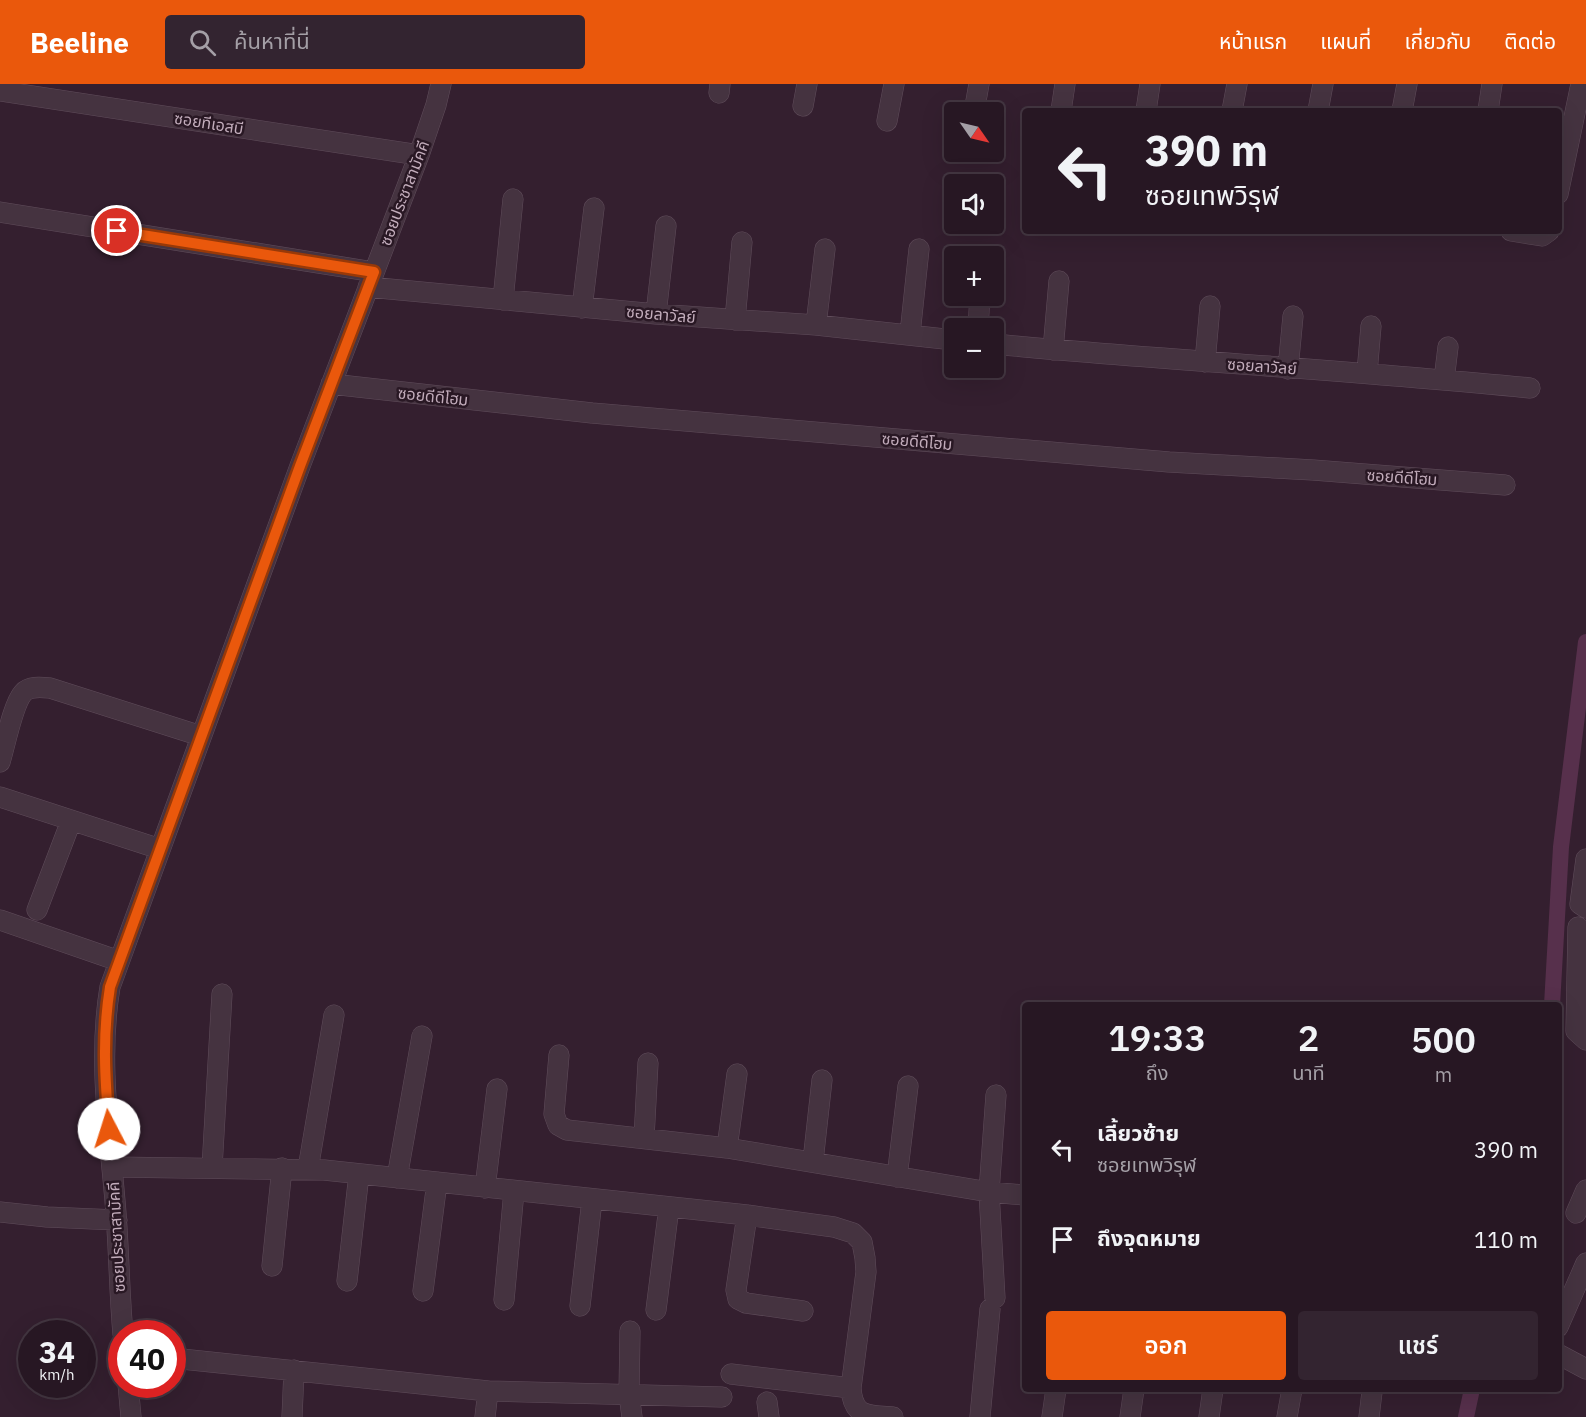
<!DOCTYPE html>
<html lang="th">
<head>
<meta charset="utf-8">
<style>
	body { margin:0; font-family:"IBM Plex Sans","Noto Sans Thai",sans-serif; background:#332430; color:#f1f3f6; height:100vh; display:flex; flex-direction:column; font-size:22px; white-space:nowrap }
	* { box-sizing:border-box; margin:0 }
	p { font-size:20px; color:#a49fa6 }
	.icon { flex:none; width:33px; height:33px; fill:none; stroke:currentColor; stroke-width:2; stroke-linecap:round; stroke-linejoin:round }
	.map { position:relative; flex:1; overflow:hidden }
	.details { position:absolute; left:1022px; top:918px; width:540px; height:390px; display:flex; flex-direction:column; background:#271723; border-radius:6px; box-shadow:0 6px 24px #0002,0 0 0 2px #433641 }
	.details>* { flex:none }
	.top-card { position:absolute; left:1022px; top:24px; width:540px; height:126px; border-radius:6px; box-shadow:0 6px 24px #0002,0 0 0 2px #433641; background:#271723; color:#f1f3f6; overflow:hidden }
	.needle { width:39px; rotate:124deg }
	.controls { position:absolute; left:944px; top:18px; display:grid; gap:12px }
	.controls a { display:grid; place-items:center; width:60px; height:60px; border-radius:6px; background:#271723; box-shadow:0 6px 24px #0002,0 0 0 2px #433641; font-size:30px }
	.speed { position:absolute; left:18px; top:1236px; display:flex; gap:12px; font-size:30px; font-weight:700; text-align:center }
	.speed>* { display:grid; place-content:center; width:78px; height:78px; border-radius:50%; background:#271723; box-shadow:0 6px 24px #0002,0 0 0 2px #433641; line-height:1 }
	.speed small { font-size:15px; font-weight:400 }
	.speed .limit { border:9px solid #d22; background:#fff; color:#111 }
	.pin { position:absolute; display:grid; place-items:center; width:51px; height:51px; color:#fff; margin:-26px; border:3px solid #fff; border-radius:50%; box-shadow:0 2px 6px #0007 }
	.me { position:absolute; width:66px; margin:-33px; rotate:355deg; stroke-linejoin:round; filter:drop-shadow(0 0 4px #0008) }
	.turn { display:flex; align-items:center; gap:21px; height:126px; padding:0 24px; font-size:27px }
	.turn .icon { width:78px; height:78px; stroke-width:2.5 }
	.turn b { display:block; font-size:42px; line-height:51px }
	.eta { display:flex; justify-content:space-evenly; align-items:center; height:102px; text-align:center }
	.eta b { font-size:36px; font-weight:600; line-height:42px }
	.button { display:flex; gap:12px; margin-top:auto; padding:12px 24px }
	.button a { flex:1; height:69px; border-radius:6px; background:#ea580c; color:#fff; font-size:24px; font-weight:600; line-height:69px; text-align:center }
	.button a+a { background:#332430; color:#f1f3f6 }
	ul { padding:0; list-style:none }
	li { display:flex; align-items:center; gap:18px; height:90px; padding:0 24px }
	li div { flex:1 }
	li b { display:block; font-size:22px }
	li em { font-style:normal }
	header { display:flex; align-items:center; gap:36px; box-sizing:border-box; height:84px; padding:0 30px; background:#ea580c; color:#fff }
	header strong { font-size:28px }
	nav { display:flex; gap:33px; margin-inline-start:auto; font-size:21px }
	.search { width:420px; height:54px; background:#332430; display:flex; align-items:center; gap:15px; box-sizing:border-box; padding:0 21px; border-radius:6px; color:#a49fa6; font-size:22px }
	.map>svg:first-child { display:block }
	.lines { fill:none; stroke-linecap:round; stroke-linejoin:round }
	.canal { stroke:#57304c; stroke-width:16 }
	.minor-casing { stroke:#604d5b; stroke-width:21 }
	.minor { stroke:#453340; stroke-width:20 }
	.route-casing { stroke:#983908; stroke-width:15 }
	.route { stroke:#ea580c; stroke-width:10 }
	.labels { text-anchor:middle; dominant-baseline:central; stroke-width:5; stroke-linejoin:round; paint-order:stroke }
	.street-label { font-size:16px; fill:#c2acbb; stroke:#291824 }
</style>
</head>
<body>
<header>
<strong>Beeline</strong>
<div class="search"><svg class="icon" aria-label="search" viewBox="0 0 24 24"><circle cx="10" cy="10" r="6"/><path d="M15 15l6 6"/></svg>ค้นหาที่นี่</div>
<nav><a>หน้าแรก</a><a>แผนที่</a><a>เกี่ยวกับ</a><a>ติดต่อ</a></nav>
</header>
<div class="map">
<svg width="1586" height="1333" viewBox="0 0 1586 1333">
	<rect width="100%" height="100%" fill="#341f2f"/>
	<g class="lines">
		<path class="canal" d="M 1552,921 L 1561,763 L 1586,558
			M 1466,1333 L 1472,1305"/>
		<defs>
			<path id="minor" d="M 0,7 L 419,71
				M 719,9 L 720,0
				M 803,22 L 807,0
				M 1061,27 L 1065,0
				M 1146,27 L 1150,0
				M 1232,27 L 1237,0
				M 1318,27 L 1323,0
				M 1402,27 L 1407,0
				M 1488,27 L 1492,0
				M 974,28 L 979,0
				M 887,37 L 894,0
				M 1558,110 L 1581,0
				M 0,128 L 374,188
				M 1511,147 L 1542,152 L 1549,147
				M 368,203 L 656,230 L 816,241 L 954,256
				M 503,216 L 513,115
				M 582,224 L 594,124
				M 656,230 L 666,142
				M 735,236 L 742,158
				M 816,241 L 825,165
				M 978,244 L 980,212
				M 910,250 L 919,165
				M 993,260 C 1172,277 1352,286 1530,304
				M 1053,266 L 1059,197
				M 1205,278 L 1210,222
				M 1288,285 L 1293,232
				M 1367,289 L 1371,242
				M 1444,296 L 1448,263
				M 331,300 L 592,329 L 1169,378 L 1313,386 L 1505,401
				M 0,678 C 5,662 13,620 23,609 C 29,602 40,603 50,604 L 201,652
				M 0,713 L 160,765
				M 1586,775 L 1580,820 L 1586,824
				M 37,826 L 71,737
				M 0,836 L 119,877
				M 1578,843 L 1576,947 L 1586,956
				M 559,971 L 554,1030 L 558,1041 L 567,1046 L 727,1064 L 989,1108 L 1024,1111
				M 644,1054 L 648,979
				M 727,1064 L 737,990
				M 813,1077 L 822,996
				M 112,1083 L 324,1086 L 747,1131 L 834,1143 L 853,1149 L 862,1158 L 865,1174 L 866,1188 L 851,1304 C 853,1333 867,1331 893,1333
				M 212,1084 L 222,910
				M 308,1085 L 334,931
				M 897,1093 L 908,1002
				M 397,1094 L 422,952
				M 485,1104 L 497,1005
				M 0,1128 L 47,1133 L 117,1136
				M 1576,1129 L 1586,1106
				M 747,1131 L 736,1206 L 738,1215 L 746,1219 L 803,1227
				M 272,1182 L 282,1084
				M 347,1197 L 359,1090
				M 423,1207 L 437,1098
				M 995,1214 L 989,1108 L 996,1011
				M 504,1216 L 514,1107
				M 580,1222 L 592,1116
				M 656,1226 L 669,1123
				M 1558,1243 L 1586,1179
				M 630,1247 L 629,1310 L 632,1333
				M 123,1250 C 119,1205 119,1161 115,1117 C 109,1046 98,974 110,903 L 300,382 L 419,71 L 436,21 L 441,0
				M 1558,1270 L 1586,1285
				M 172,1274 L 488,1307 L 722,1313
				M 731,1290 L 851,1304
				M 128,1300 L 131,1333
				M 767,1318 L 769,1333
				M 292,1333 L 294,1286
				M 485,1333 L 488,1307
				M 980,1333 L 990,1225
				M 1052,1333 L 1056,1305
				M 1130,1333 L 1134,1305
				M 1209,1333 L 1213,1305
				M 1287,1333 L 1292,1305
				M 1369,1333 L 1372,1308"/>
		</defs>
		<use href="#minor" class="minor-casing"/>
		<use href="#minor" class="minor"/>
	</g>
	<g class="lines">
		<defs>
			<path id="route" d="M 109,1045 C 105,995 102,953 110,903 L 300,382 L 374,188 L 117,147"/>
		</defs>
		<use href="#route" class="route-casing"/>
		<use href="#route" class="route"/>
	</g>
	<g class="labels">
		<g class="street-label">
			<text transform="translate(209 39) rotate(9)">ซอยทีเอสบี</text>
			<text transform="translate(404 109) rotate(-69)">ซอยประชาสามัคคี</text>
			<text transform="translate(661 230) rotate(5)">ซอยลาวัลย์</text>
			<text transform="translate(1262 282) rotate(4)">ซอยลาวัลย์</text>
			<text transform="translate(433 312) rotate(6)">ซอยดีดีโฮม</text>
			<text transform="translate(917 357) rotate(5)">ซอยดีดีโฮม</text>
			<text transform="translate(1402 393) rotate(4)">ซอยดีดีโฮม</text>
			<text transform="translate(116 1153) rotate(-93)">ซอยประชาสามัคคี</text>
		</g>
	</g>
</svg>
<div class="controls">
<a><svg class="needle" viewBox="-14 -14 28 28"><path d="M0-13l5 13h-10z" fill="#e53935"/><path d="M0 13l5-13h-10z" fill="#a49fa6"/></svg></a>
<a><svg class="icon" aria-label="sound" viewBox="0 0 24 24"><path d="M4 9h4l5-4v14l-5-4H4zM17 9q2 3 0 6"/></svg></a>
<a>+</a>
<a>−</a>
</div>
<div class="speed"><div>34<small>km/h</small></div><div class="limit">40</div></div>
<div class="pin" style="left:117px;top:147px;background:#d93025"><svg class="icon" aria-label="arrive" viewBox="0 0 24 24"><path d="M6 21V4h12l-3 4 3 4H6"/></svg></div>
<svg class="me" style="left:109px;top:1045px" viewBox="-20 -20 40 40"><circle r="19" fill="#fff"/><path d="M0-13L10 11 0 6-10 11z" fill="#ea580c"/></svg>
<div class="top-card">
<div class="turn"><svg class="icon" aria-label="left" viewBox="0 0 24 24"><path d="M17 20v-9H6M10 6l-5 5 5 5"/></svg><div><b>390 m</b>ซอยเทพวิรุฬ</div></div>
</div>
<section class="details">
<div class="eta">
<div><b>19:33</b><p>ถึง</p></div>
<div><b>2</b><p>นาที</p></div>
<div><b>500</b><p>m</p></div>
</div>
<ul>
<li><svg class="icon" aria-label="left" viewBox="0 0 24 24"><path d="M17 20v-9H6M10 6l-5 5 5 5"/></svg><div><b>เลี้ยวซ้าย</b><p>ซอยเทพวิรุฬ</p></div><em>390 m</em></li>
<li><svg class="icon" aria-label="arrive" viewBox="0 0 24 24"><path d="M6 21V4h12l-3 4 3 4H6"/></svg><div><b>ถึงจุดหมาย</b></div><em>110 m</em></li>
</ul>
<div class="button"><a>ออก</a><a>แชร์</a></div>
</section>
</div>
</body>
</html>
